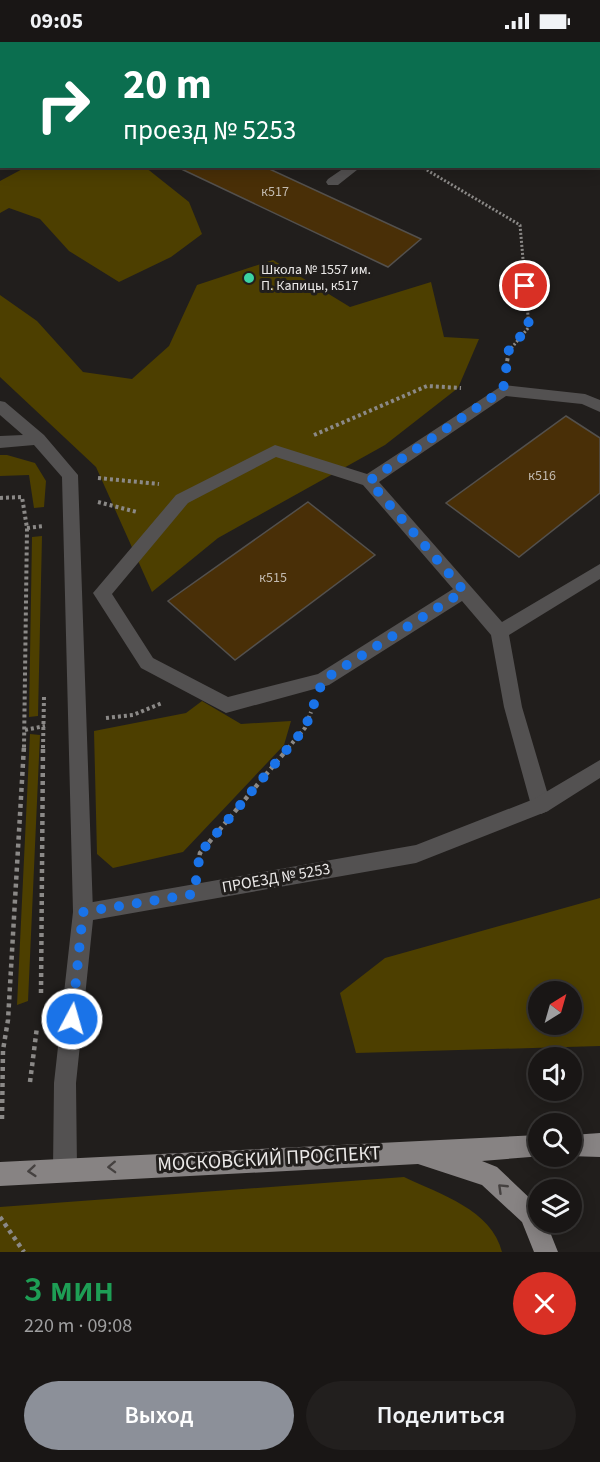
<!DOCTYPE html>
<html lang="ru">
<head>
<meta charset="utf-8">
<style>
	body { margin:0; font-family:"Source Sans 3",sans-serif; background:#221f1e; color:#f1f3f6; height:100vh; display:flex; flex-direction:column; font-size:22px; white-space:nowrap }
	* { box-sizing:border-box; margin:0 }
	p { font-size:20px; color:#9f9fa0 }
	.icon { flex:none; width:33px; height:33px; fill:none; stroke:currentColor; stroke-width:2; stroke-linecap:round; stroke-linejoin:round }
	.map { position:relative; height:1210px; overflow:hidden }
	.sheet { display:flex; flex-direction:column; background:#191615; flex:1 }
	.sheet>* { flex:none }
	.top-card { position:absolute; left:0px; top:0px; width:600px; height:126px; box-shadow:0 3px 15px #0003,0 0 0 2px #373534; background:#0b6e4f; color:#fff; overflow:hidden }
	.needle { width:39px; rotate:37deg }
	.buttons { position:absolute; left:528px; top:939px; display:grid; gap:12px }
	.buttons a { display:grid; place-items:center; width:54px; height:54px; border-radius:50%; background:#191615; box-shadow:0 3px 15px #0003,0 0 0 2px #373534; font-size:30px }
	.pin { position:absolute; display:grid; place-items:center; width:51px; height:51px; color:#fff; margin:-26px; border:3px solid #fff; border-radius:50%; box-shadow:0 2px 6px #0007 }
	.me { position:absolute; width:66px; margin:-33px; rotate:6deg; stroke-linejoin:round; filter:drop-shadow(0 0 4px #0008) }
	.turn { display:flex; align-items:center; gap:21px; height:126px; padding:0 24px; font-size:27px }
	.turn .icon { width:78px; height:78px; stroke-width:2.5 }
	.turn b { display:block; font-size:42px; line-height:51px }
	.round { display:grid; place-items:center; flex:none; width:63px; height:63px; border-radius:32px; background:#221f1e }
	.head { display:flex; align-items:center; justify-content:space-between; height:102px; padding:0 24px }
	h1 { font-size:36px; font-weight:600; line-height:45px; color:#1e9e55 }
	.action { display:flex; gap:12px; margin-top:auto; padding:12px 24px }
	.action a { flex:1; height:69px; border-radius:36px; background:#8c9099; color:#fff; font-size:24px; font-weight:600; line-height:69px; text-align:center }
	.action a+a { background:#221f1e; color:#f1f3f6 }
	.status { display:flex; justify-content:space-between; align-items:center; height:42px; padding:0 30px; background:#191615; direction:ltr }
	.status svg { height:16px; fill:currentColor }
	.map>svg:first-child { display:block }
	.green { fill:#4d3f00; fill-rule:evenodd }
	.building { fill:#492f07; stroke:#53504d; stroke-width:1.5 }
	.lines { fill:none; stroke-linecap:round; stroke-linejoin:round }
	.path-far2 { stroke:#8b8987; stroke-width:3; stroke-dasharray:2 2; stroke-linecap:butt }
	.path-far1 { stroke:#8b8987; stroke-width:4; stroke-dasharray:3 3; stroke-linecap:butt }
	.path { stroke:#8b8987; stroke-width:4.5; stroke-dasharray:4 4; stroke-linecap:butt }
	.service { fill:#535151; fill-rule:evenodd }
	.minor { fill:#535151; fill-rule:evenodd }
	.primary { fill:#878383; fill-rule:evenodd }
	.oneway { stroke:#454140 }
	.route { stroke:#1a73e8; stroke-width:10; stroke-dasharray:0 18 }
	.poi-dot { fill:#3cd4a3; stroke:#211e1c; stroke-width:2 }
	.labels { text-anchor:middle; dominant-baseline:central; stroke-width:6; stroke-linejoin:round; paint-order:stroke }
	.number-label { font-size:14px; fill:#c2bab0 }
	.far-poi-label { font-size:14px; fill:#ebe9e8; stroke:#211e1c; text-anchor:start }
	.street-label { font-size:16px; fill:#ebe9e8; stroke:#211e1c }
	.near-street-label { font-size:20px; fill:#ebe9e8; stroke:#211e1c }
</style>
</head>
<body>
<div class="status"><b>09:05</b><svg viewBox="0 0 49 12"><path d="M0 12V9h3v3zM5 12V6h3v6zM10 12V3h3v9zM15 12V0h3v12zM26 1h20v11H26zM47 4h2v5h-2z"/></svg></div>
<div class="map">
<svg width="600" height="1210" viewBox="0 0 600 1210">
	<rect width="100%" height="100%" fill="#211e1c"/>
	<path class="green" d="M 28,124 L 145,125 L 189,160 L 202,192 L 171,215 L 119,240 L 69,209 L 40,177 L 9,166 L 0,171 L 0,139 Z
		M 273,218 L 350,265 L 431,240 L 444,295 L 479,297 L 458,346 L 385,403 L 218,496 L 152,550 L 96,425 L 0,335 L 0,253 L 37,279 L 83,330 L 132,337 L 169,304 L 197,243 Z
		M 0,413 L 7,413 L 35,421 L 46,439 L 44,465 L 34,466 L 29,433 L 0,434 Z
		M 42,494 L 38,674 L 29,675 L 32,495 Z
		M 202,659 L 241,682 L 291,679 L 284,703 L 183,810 L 113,826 L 97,812 L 94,689 L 186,671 Z
		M 30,692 L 40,693 L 28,959 L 17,963 Z
		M 600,856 L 600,1004 L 356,1011 L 340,951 L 385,916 ZM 538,950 L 572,950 L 572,982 L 538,982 Z
		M 404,1135 C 440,1152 492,1168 502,1210 L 0,1210 L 0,1165 Z"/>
	<path class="building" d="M 175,124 L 263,124 L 421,197 L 388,225 Z
		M 566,374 L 600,396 L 600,451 L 519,515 L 446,461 Z
		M 308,460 L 375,513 L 235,618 L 168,559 Z"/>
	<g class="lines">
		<path class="path-far2" d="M 253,0 L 258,2
			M 278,2 L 283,0
			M 420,124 L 520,183 L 529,285 L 508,310
			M 0,126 L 4,124"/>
		<path class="path-far1" d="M 506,325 L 509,309
			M 314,393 L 427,344 L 461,346
			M 98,436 L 159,442
			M 0,456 L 22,455 L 27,486 L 24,706
			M 98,460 L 137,470
			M 27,486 L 44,484
			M 106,676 L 133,673 L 162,661
			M 25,688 L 45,684
			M 43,706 L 44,655
			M 288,706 L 305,686 L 311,670"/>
		<path class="path" d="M 198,821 L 200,811 L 290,704
			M 41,951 L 43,704
			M 30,1040 L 37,985
			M 2,1077 L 3,1008 L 8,978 L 24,704
			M 0,1175 L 24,1210"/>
		<path class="service" d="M 408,0 L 421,0 L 406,2 Z
			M 492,0 L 506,0 L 508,2 L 493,2 Z
			M 588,0 L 600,0 L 600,1 L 586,2 Z
			M 598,56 L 600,56 L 600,64 L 598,64 Z
			M 347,124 L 362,124 L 338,143 L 328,143 L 326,140 L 328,137 Z
			M 503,343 L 585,352 L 600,358 L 600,370 L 582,362 L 506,354 L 379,440 L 502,580 L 600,522 L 600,537 L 509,593 L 522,665 L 551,763 L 548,769 L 541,772 L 534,769 L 531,763 L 504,665 L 491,593 L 462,559 L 329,643 L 226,671 L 141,626 L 93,551 L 176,453 L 275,403 L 367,432 ZM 276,415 L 363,443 L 453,547 L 318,632 L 228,655 L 153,616 L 112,552 L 188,461 Z
			M 0,359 L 5,360 L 44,393 L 78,433 L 93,870 L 90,877 L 83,880 L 76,877 L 73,870 L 62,435 L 34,403 L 0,406 L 0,394 L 23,393 L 0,373 Z"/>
		<path class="minor" d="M 600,718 L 600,736 L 548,769 L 416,821 L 93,878 L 76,1041 L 77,1127 L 73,1135 L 65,1139 L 57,1135 L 53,1127 L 54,1041 L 73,870 L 76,863 L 416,803 L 534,757 Z"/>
		<path class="primary" d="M 600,1091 L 600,1115 L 569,1114 L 572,1114 L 572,1093 Z
			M 538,1093 L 538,1114 L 543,1114 L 482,1119 L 497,1125 L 538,1164 L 538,1180 L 546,1180 L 558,1210 L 534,1210 L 522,1180 L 482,1143 L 418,1122 L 0,1144 L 0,1120 Z"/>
	</g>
	<defs><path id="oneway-chevron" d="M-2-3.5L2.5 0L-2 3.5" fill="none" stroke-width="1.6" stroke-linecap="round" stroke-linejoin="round" transform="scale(1.5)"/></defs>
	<g class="oneway">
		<use href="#oneway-chevron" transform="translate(112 1125) rotate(178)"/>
		<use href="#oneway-chevron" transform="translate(32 1129) rotate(175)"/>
		<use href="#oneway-chevron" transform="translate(502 1146) rotate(-136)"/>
	</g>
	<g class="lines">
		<path class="route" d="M 72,977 L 83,870 L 194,852 L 200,811 L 305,686 L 323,638 L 464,549 L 369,439 L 503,348 L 509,307 L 529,285 L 525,244"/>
	</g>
	<circle class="poi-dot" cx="249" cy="236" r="6"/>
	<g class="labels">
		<g class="number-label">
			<text x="275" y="150">к517</text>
			<text x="542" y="434">к516</text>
			<text x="273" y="536">к515</text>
		</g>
		<g class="far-poi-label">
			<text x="261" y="228">Школа № 1557 им.<tspan x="261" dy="16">П. Капицы, к517</tspan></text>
		</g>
		<g class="street-label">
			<text transform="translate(276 836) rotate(-10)">ПРОЕЗД № 5253</text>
		</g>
		<g class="near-street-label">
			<text transform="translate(269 1117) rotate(-3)">МОСКОВСКИЙ ПРОСПЕКТ</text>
		</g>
	</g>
</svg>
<div class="buttons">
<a><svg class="needle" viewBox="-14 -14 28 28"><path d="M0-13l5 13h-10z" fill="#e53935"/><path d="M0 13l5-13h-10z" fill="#9f9fa0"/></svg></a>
<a><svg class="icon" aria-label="sound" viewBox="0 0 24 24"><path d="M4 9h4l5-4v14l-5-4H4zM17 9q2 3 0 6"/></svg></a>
<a><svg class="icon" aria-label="search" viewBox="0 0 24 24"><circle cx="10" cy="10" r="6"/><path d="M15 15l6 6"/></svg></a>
<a><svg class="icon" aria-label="layers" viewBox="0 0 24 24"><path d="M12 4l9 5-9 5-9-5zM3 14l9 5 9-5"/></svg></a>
</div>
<div class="pin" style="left:525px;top:244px;background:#d93025"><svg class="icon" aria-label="arrive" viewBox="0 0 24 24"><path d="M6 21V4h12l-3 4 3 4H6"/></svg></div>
<svg class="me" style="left:72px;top:977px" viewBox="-20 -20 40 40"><circle r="17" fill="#1a73e8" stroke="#fff" stroke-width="3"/><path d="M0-11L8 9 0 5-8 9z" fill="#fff"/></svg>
<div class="top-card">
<div class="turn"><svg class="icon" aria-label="right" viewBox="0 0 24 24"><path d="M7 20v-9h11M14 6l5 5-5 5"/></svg><div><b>20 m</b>проезд № 5253</div></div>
</div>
</div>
<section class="sheet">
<div class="head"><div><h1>3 мин</h1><p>220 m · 09:08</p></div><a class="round" style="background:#d93025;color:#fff"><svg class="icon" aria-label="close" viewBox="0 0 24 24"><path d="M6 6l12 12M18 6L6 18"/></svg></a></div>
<div class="action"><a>Выход</a><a>Поделиться</a></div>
</section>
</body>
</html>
